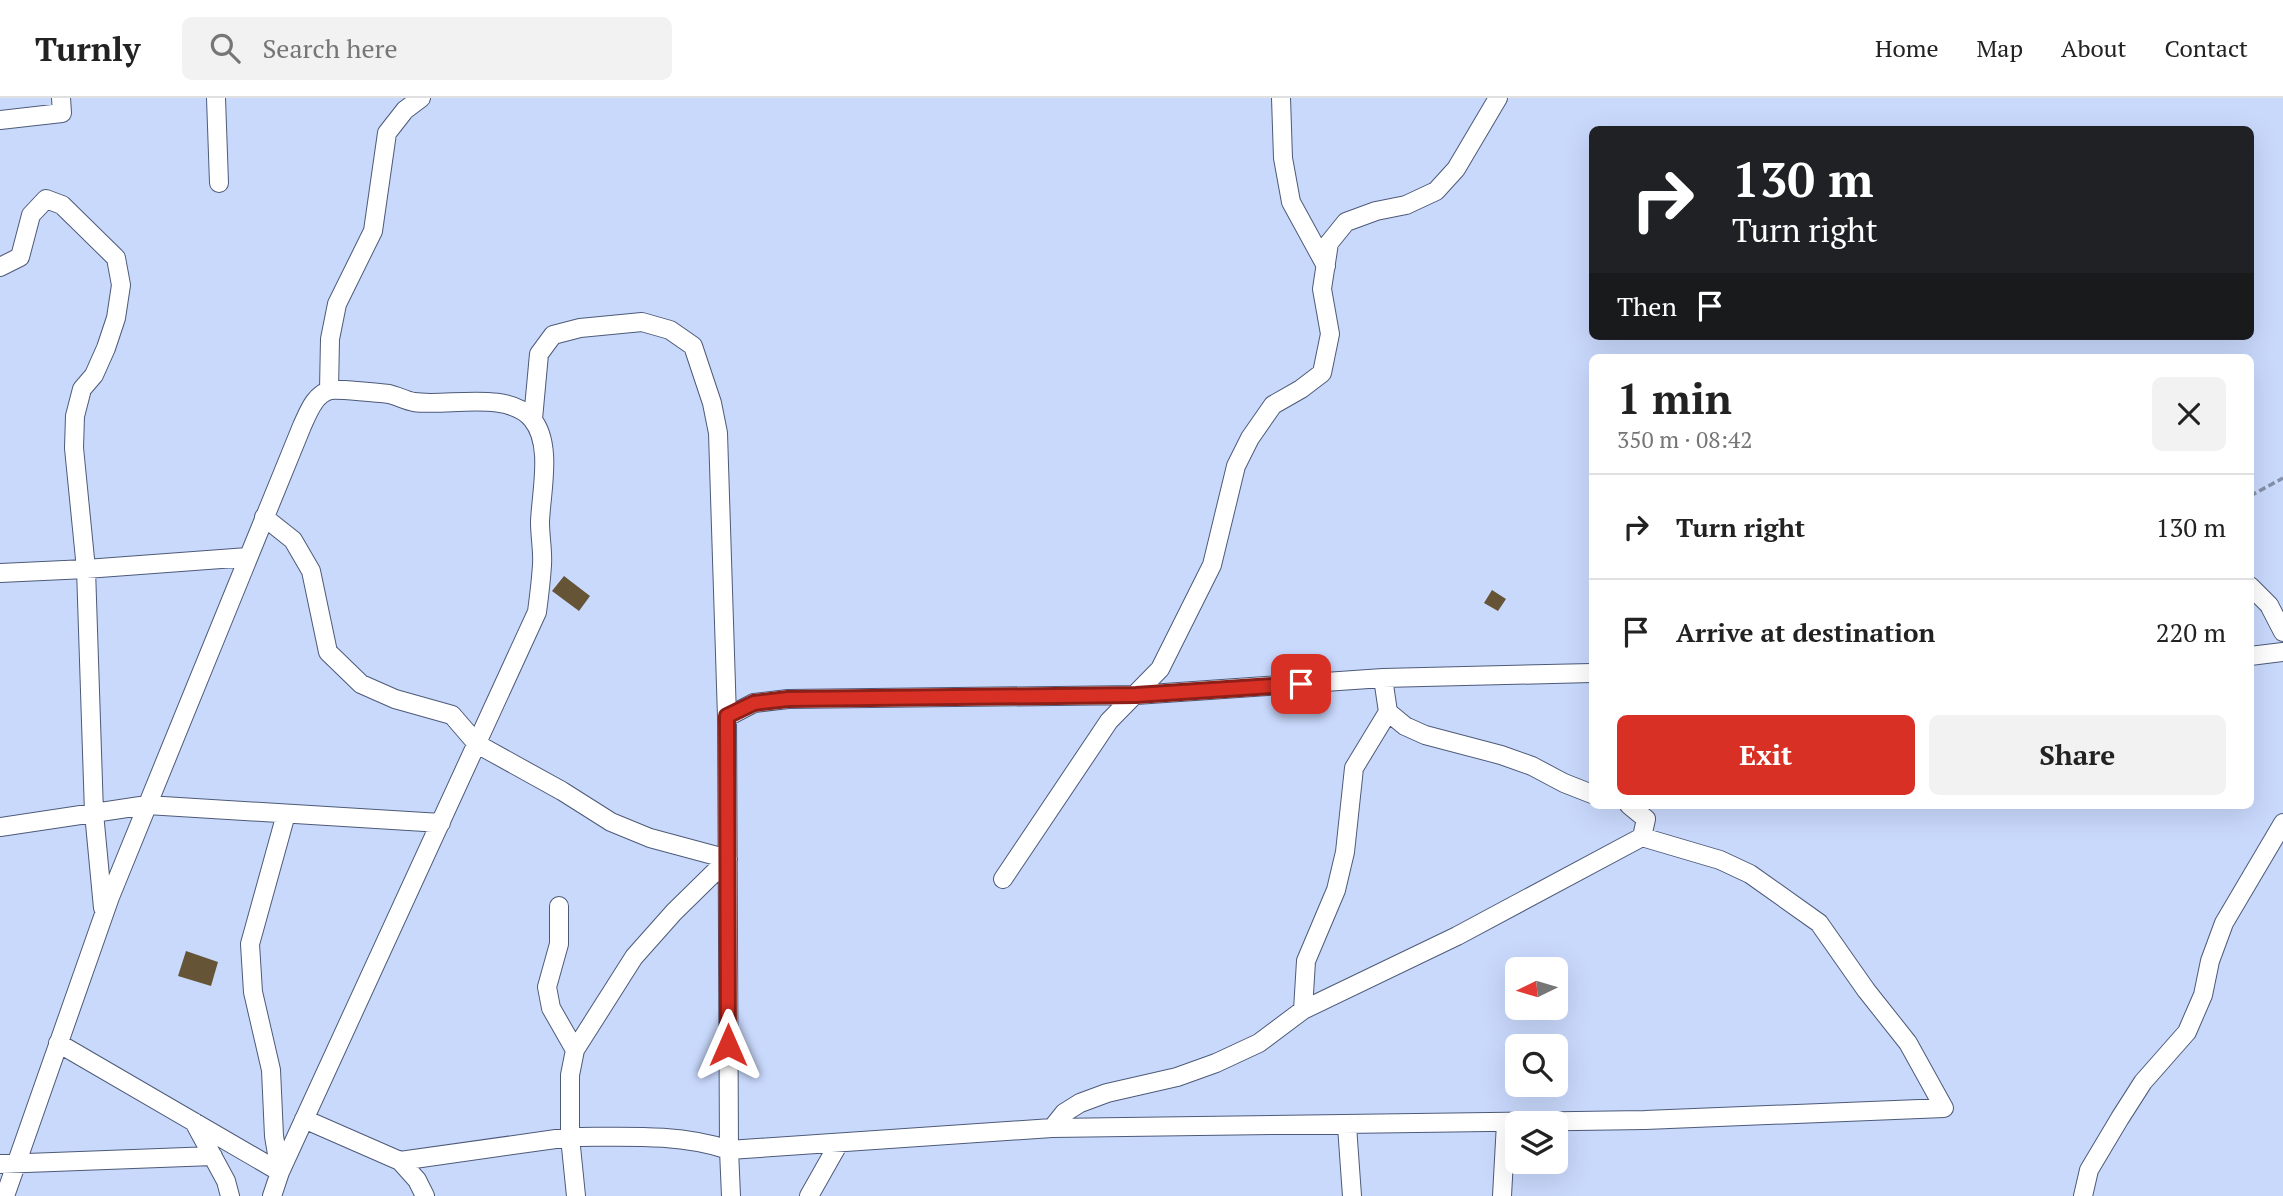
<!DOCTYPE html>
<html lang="en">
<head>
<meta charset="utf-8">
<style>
	body { margin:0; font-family:"PT Serif",serif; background:#f2f2f2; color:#222; height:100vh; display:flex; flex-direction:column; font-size:26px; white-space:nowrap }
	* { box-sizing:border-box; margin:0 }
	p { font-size:23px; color:#767676 }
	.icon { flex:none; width:38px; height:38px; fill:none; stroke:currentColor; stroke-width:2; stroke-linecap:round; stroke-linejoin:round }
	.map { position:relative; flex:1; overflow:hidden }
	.details { position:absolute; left:1589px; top:256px; width:665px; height:455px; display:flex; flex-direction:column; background:#fff; border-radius:10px; box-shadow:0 7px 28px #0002 }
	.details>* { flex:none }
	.hud { position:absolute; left:1589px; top:28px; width:665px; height:214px; border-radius:10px; box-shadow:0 7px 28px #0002; background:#202124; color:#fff; overflow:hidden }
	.needle { width:46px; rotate:265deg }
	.tools { position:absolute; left:1505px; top:859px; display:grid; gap:14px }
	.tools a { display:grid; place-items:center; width:63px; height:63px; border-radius:10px; background:#fff; box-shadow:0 7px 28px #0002; font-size:35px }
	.pin { position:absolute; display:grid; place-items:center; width:60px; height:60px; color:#fff; margin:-30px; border-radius:14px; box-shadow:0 4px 10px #0006 }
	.me { position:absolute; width:77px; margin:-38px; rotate:0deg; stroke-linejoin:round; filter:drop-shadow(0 0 5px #0008) }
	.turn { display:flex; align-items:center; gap:24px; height:147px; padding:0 28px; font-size:32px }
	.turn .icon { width:91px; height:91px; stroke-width:2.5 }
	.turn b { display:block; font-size:49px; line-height:60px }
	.then { display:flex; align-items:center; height:66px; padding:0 28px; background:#0003; gap:14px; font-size:26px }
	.round { display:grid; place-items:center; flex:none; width:74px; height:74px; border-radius:10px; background:#f2f2f2 }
	.head { display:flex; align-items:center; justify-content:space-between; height:119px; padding:0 28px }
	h1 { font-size:42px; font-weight:700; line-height:52px }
	.cta { display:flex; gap:14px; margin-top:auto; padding:14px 28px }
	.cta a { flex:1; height:80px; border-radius:10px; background:#d93025; color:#fff; font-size:28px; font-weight:700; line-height:80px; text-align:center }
	.cta a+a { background:#f2f2f2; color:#222 }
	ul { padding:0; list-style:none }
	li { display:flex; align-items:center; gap:21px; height:105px; padding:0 28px; border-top:2px solid #e0e0e0 }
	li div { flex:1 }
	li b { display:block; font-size:26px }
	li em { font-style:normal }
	header { display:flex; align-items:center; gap:42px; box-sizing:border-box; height:98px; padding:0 35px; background:#fff; border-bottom:2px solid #e0e0e0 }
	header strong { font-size:33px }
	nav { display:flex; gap:38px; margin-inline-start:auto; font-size:24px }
	.search { width:490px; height:63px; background:#f2f2f2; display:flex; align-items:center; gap:18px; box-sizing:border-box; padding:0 24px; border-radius:10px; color:#767676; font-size:26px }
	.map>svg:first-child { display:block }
	.building { fill:#655536 }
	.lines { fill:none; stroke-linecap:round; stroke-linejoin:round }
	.minor-casing { stroke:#4d5a78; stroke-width:20 }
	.path { stroke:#8490a9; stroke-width:3.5; stroke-dasharray:7 3.5; stroke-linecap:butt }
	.minor { stroke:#fff; stroke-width:18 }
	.route-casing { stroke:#8d1f18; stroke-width:18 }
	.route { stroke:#d93025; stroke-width:12 }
</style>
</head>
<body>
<header>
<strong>Turnly</strong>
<div class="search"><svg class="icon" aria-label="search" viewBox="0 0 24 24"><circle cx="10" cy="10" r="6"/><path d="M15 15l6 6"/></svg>Search here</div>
<nav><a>Home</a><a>Map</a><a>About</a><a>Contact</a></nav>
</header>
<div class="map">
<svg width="2283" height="1098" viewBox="0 0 2283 1098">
	<rect width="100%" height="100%" fill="#c9d9fc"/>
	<path class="building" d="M 564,478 L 590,498 L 579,513 L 552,493 Z
		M 1492,492 L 1506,501 L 1498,513 L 1484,505 Z
		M 186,853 L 218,864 L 211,888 L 178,878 Z"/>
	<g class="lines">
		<defs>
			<path id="minor" d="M 216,0 L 219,85
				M 1281,0 L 1283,60 L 1291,104 L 1326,168
				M 0,22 L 62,15 L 61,0
				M 0,169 L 20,159 L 31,117 L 46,101 L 62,107 L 116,160 L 121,187 L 116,220 L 106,250 L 94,277 L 82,291 L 75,318 L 74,350 L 86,471 L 0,475
				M 329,292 L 330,241 L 337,206 L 373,133 L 387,35 L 405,12 L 421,0
				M 533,321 L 539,256 L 553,237 L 580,230 L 642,224 L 670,232 L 693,248 L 712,305 L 718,335 L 727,619 L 729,1052 L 731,1098
				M 264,419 L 293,442 L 311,473 L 328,554 L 361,586 L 395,601 L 452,617 L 477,646 L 562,693 L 611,724 L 650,740 L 728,761
				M 2250,488 L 2269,507 L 2283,534
				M 2250,558 L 2283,554
				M 1383,580 L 1388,614 L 1405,628 L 1425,637 L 1501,657 L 1532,668 L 1564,685 L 1592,696
				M 727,619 L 754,605 L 788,601 L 1136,597 L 1383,580 L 1592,575
				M 0,729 L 147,707 L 441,725
				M 1003,781 L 1109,623 L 1160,571 L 1212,467 L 1236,368 L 1250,340 L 1273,307 L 1301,291 L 1322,275 L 1330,236 L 1322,191 L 1329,145 L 1346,124 L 1376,113 L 1406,107 L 1436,93 L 1456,71 L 1498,0
				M 559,808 L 559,846 L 547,889 L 551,910 L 575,952
				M 103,810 L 94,715 L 86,471 L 248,459
				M 1303,912 L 1306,863 L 1336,792 L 1345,754 L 1354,670 L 1388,614
				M 58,945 L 280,1074
				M 304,1021 L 400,1063 L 417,1082 L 425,1098
				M 194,1024 L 226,1083 L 230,1098
				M 1347,1028 L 1352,1098
				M 1052,1030 L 1064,1015 L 1080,1005 L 1107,995 L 1177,979 L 1216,965 L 1259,945 L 1303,912 L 1457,838 L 1642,739 L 1646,721 L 1629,707
				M 400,1063 L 570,1039 L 570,977 L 575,952 L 634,859 L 674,814 L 728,761
				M 0,1066 L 213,1058
				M 280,1074 L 274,1038 L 271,972 L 253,894 L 250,846 L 286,716
				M 5,1098 L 110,799 L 302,328 C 308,315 315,295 331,292 C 338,291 381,295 389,296 C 398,298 406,303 414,304 C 447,309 508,292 532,321 C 553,346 541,394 540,424 C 540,439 543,453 542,467 C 541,483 539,499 537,514 L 280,1074 L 272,1098
				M 576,1098 L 570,1039 C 622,1039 679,1035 729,1052 L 1052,1030 L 1645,1022 L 1944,1010 L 1908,945 L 1866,892 L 1819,825 L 1750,776 L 1720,762 L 1642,739
				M 809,1098 L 839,1045
				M 1502,1098 L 1506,1025
				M 2083,1098 L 2089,1072 L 2120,1020 L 2143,984 L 2187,934 L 2203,897 L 2210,863 L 2224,825 L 2283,725"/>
		</defs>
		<use href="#minor" class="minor-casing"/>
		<path class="path" d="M 2250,398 L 2283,380"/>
		<use href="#minor" class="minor"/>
	</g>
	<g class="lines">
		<defs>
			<path id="route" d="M 728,947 L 727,618 L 754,605 L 788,601 L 1136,597 L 1301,586"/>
		</defs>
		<use href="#route" class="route-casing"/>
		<use href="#route" class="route"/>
	</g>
</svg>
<div class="tools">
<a><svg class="needle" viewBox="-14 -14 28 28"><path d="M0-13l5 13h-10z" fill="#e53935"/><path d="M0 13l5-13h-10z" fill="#767676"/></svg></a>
<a><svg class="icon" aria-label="search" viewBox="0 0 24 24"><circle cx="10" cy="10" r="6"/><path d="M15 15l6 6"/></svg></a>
<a><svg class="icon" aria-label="layers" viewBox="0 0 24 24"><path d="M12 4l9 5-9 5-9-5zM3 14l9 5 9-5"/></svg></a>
</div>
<div class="pin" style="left:1301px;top:586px;background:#d93025"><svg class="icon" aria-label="arrive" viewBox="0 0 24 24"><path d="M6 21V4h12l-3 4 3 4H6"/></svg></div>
<svg class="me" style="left:728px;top:947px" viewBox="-20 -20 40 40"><path d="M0-17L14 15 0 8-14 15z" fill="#d93025" stroke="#fff" stroke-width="4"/></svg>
<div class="hud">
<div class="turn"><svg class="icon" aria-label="right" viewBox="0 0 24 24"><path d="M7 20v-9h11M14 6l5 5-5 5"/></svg><div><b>130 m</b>Turn right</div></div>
<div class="then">Then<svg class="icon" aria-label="arrive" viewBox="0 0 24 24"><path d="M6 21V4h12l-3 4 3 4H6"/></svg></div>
</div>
<section class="details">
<div class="head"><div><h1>1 min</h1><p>350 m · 08:42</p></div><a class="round"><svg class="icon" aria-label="close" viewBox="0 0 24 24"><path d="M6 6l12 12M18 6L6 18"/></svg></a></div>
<ul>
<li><svg class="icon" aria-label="right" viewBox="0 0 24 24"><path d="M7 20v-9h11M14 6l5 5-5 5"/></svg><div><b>Turn right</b></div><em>130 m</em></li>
<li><svg class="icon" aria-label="arrive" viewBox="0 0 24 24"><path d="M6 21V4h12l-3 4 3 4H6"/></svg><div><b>Arrive at destination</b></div><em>220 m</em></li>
</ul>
<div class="cta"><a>Exit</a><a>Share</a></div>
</section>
</div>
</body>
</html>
